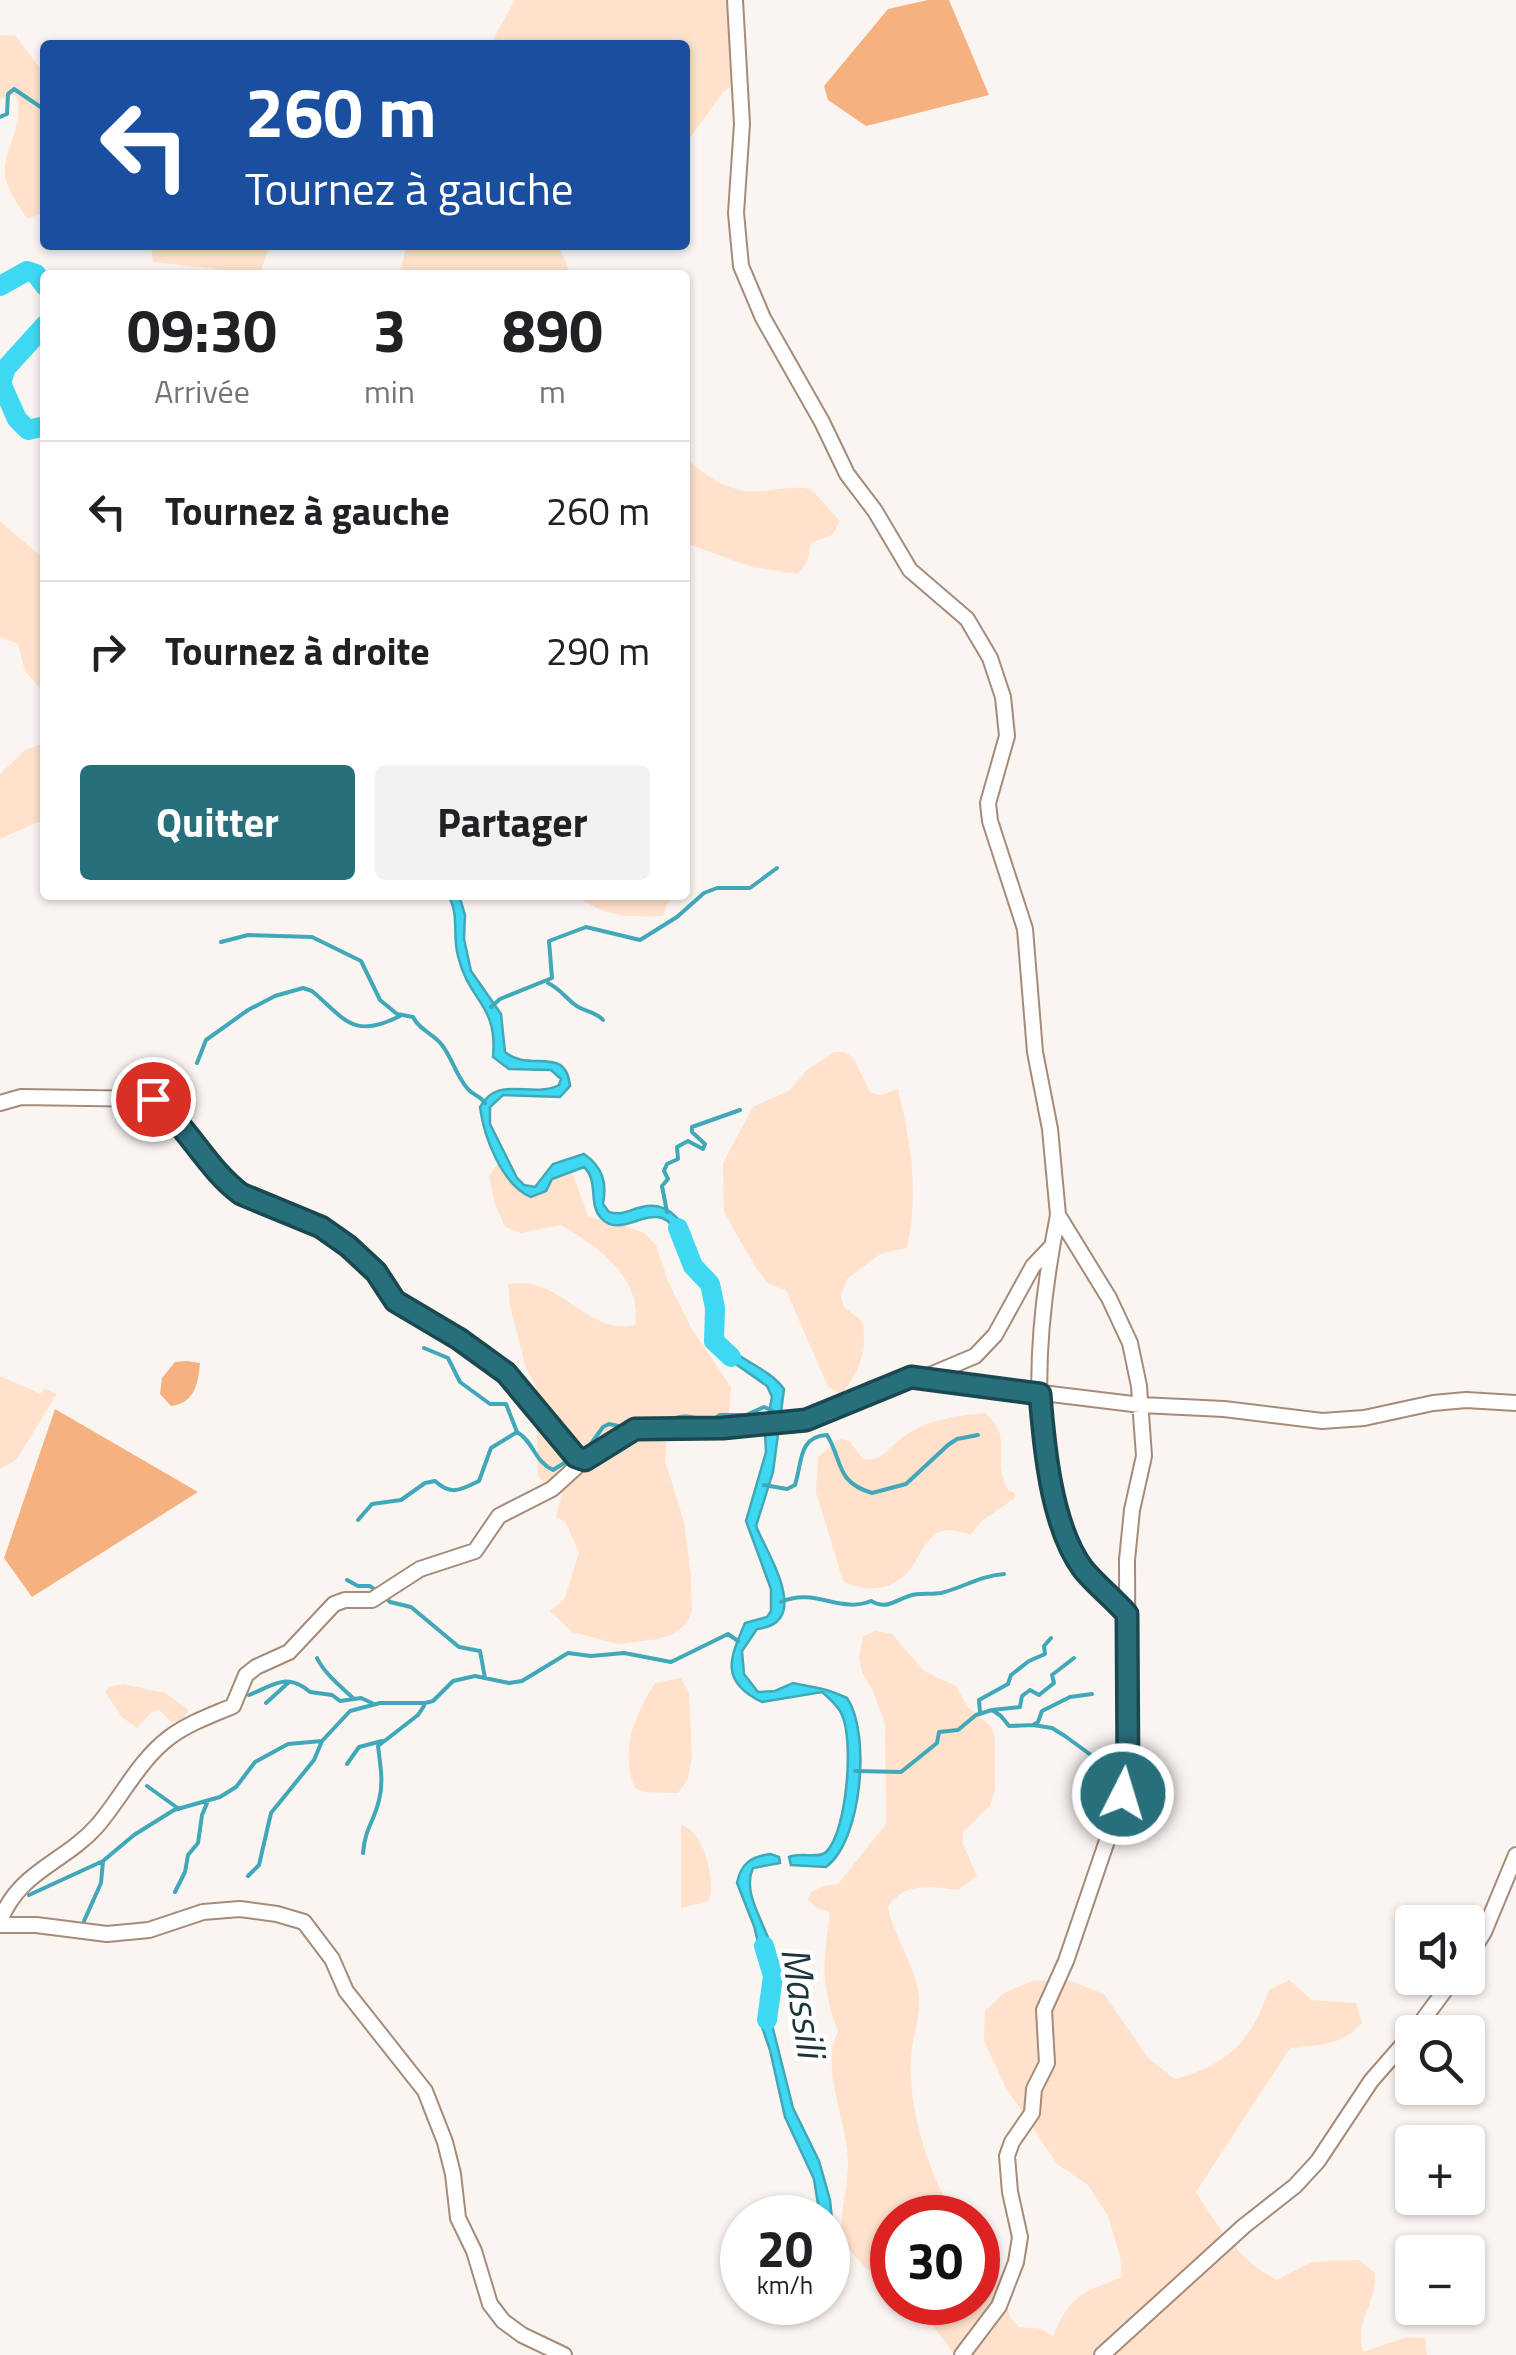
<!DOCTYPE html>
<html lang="fr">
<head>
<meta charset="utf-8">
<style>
	body { margin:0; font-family:"Titillium Web",sans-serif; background:#f2f2f2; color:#202124; height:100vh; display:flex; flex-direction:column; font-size:38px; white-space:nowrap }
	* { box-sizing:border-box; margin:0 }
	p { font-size:32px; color:#757577 }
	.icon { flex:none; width:55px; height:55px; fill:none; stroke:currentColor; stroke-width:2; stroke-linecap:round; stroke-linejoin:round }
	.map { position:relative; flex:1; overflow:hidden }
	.sheet { position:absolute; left:40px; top:270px; width:650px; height:630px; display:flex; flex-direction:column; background:#fff; border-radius:10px; box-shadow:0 2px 8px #0004 }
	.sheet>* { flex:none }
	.hud { position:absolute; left:40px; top:40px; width:650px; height:210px; border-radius:10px; box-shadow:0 2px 8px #0004; background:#1a4fa0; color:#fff; overflow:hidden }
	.fabs { position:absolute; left:1395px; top:1905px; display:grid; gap:20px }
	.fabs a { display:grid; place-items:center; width:90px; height:90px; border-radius:10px; background:#fff; box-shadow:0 2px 8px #0004; font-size:50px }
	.speed { position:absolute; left:720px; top:2195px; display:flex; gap:20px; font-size:50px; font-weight:700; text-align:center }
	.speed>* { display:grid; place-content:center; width:130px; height:130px; border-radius:50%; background:#fff; box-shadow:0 2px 8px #0004; line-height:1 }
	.speed small { font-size:25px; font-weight:400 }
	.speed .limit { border:15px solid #d22; background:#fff; color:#111 }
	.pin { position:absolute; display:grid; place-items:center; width:85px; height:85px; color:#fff; margin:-42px; border:5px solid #fff; border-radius:50%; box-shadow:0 2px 10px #0007 }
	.me { position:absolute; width:110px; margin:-55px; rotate:5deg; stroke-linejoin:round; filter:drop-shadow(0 0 8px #0008) }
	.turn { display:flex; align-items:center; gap:35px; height:210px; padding:0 40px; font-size:45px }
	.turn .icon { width:130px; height:130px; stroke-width:2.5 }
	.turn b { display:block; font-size:70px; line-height:85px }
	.eta { display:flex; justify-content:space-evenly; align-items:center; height:170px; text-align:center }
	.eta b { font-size:60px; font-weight:700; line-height:70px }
	.action { display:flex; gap:20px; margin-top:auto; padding:20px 40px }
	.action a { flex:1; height:115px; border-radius:10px; background:#286f7c; color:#fff; font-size:40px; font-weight:700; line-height:115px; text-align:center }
	.action a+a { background:#f2f2f2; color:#202124 }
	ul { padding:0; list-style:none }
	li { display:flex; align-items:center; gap:30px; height:140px; padding:0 40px; border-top:2px solid #e0e0e0 }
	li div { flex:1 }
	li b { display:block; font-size:38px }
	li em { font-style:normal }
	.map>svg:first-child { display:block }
	.green { fill:#ffe1cc }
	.forest { fill:#f6b181 }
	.water { fill:#3fd8f2; stroke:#40a8b8; stroke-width:2.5 }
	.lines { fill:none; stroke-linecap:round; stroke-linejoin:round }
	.stream { stroke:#40a8b8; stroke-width:4 }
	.river { stroke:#3fd8f2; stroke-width:20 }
	.minor-casing { stroke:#a58b7a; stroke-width:18 }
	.minor { stroke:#fff; stroke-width:14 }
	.route-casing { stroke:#1a4851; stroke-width:25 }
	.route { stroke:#286f7c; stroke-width:18 }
	.labels { text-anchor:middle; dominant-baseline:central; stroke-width:9; stroke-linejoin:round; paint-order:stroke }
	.water-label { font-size:40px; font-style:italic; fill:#1d363b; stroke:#fff }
</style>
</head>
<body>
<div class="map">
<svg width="1516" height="2355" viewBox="0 0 1516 2355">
	<rect width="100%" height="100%" fill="#fbf5f2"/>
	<path class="green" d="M 515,0 L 735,0 L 741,80 L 723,92 L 685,145 L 685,45 L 490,45 Z
		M 0,35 L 16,36 L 45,75 L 45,212 L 27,219 C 18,204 2,184 5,166 C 8,142 26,118 15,95 L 0,99 Z
		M 151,245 L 270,245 L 261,270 L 233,271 L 153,262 Z
		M 407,245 L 563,245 L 560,248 L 571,275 L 399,275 Z
		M 685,457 C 708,478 730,494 763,491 C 782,489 791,486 811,489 L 840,521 L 832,535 L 811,543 L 807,562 L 798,574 L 752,567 L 685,543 Z
		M 0,521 L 45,560 L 45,694 L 25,671 L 18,644 L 0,637 Z
		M 45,743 L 45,825 L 38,822 L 0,839 L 0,774 L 25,750 Z
		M 577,895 L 676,895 L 667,904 L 663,916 C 631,917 603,918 577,895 Z
		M 834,1052 L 845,1052 L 854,1059 L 870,1092 L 880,1095 L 898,1089 C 911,1143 919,1193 907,1248 L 880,1254 L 847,1279 L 841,1296 L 844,1307 L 862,1321 C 868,1348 860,1373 841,1394 L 828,1387 L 786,1290 L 769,1284 L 758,1271 L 734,1230 L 724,1211 L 723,1163 L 753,1107 L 790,1090 L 806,1071 Z
		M 499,1162 L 519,1190 L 546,1191 L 552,1179 L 571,1170 L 588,1216 L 617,1226 L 624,1225 L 644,1233 L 656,1245 L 668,1281 L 692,1329 L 731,1387 L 729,1413 L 711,1421 L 692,1417 L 673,1418 L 668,1422 L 665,1461 L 684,1522 L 691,1576 L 692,1610 L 686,1624 L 674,1634 L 658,1639 L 618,1644 L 572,1632 L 550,1611 L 565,1598 L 579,1552 L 565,1521 L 556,1518 L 563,1489 L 546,1484 L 538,1476 L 536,1387 L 526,1368 L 510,1306 L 508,1284 C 516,1284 525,1282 532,1284 C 568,1292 596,1335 635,1325 C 643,1278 597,1246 561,1225 L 521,1233 L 505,1227 L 495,1204 L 489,1176 Z
		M 0,1376 L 41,1394 L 44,1388 L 57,1394 L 16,1460 L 0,1469 Z
		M 985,1413 C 1015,1437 990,1461 1009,1491 L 1015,1493 L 1015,1498 L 982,1521 L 970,1535 C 957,1530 942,1527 932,1537 C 922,1546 917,1561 909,1571 C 891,1591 865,1593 843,1581 L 816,1492 L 818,1457 L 840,1439 L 849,1441 L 864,1460 C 888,1458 885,1450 903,1437 C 928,1419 956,1416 985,1413 Z
		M 876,1631 L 892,1634 L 924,1671 L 956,1686 L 967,1706 L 991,1726 L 995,1738 L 995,1789 L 990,1806 L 963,1832 L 963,1844 L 977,1876 L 958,1890 C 930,1886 905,1882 888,1907 C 894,1938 915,1964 919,1995 C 921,2016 913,2035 911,2056 C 907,2103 929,2180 957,2217 L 892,2218 L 892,2289 C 874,2274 847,2256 842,2232 C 839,2219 849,2181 848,2162 C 848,2125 819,2065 838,2032 C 820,1984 823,1962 830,1913 L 815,1907 L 808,1899 L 811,1892 L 823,1886 L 838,1884 L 886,1824 L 885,1724 L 873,1691 L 862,1672 L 859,1658 L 863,1636 Z
		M 681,1678 L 689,1693 L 692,1756 L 688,1779 L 678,1793 L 643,1792 L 635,1788 C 619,1752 635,1714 655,1683 Z
		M 123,1684 L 165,1693 L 189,1710 L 181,1722 L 172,1722 L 159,1710 L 152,1712 L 137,1728 L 122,1717 L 105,1692 L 109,1687 Z
		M 681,1825 C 704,1830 716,1881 709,1901 L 681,1908 Z
		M 1289,1980 L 1312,2000 L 1356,2003 L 1362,2023 C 1342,2046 1319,2045 1290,2048 L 1196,2192 C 1217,2225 1240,2262 1277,2280 L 1311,2262 L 1359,2260 L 1375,2273 C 1377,2305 1354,2319 1363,2352 L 1406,2337 L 1425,2338 L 1427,2355 L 955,2355 L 920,2309 L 911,2303 L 978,2302 L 978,2246 L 995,2271 L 1010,2317 L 1019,2327 L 1041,2329 L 1053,2336 C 1069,2297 1083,2291 1121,2278 L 1121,2260 L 1108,2216 L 1088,2185 L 1057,2164 L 1005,2086 L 984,2041 L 985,2011 L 1004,1993 L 1032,1981 L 1071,1981 L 1104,1994 L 1148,2058 L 1175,2079 C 1228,2065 1251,2041 1269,1990 Z"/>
	<path class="forest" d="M 928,0 L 949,0 L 989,95 L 866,126 L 828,100 L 824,86 L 888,9 Z
		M 187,1361 L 200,1363 C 198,1384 195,1403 171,1406 L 160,1394 L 162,1378 L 175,1362 Z
		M 55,1409 L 198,1492 L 32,1597 L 4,1558 Z"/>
	<path class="water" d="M 448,895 L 459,895 L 465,915 L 464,939 L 471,971 L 501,1014 L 505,1052 C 529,1073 566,1044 570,1086 L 560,1097 L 503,1095 L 490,1107 L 490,1124 L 517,1178 L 524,1185 L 535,1187 L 553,1164 L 584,1154 C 603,1167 607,1183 603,1204 L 609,1212 C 623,1216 628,1210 642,1207 C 672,1200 687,1227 693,1251 C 677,1247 679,1224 662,1218 C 642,1212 618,1237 601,1218 C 588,1204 599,1181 584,1167 L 552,1179 L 546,1191 L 531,1197 C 502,1185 484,1137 480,1107 C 498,1074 532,1099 559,1085 L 561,1079 L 551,1070 L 509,1069 L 493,1057 C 498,1004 469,1002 458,956 C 452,935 460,915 448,895 Z
		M 718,1336 C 735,1360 767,1366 784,1389 L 773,1472 L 756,1526 C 766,1552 814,1623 757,1629 L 742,1651 L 744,1674 L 758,1692 L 775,1691 L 793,1683 C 815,1688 824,1687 847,1698 C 871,1733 862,1841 826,1867 L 791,1865 L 789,1857 C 801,1852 819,1859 826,1852 C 847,1832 854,1741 842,1715 C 839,1707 829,1698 822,1692 L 762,1702 C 719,1681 730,1658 745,1623 L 767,1617 L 771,1611 L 771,1589 L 746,1521 L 766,1452 L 765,1432 L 772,1397 L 767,1386 L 710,1346 L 711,1338 Z
		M 770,1854 L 779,1857 L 780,1863 L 753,1868 C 739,1899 776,1933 774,1968 L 766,1974 L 754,1926 L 737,1883 C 741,1863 751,1857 770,1854 Z
		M 773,1994 L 770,2017 L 793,2108 L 819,2161 L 830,2200 L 832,2220 L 828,2259 L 828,2218 L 820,2217 L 814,2179 L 785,2117 L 770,2050 L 760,2021 L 766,2002 Z"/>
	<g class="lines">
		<path class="stream" d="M 0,117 L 7,114 L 8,94 L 14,89 L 45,110
			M 221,942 L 248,935 L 312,937 L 361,961 L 380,1000 L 397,1014 L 413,1017 C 420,1031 433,1033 442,1045 C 452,1058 456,1075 467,1088 C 473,1096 479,1094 485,1103
			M 548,983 C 559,988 565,997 574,1004 C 583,1012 594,1010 603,1020
			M 491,1007 L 500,999 L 552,978 L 549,941 L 586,927 L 640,940 L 677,917 L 704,893 L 717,888 L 750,888 L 777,868
			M 197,1063 L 206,1040 L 248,1010 L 275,996 L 303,988 L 312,991 C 345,1019 353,1040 400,1016
			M 667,1212 L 662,1186 L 668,1179 L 664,1171 L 667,1164 L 678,1159 L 677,1147 L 688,1141 L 703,1149 L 705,1144 L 692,1132 L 692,1127 L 740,1110
			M 424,1348 L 448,1358 L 460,1382 L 490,1404 L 506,1404 L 517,1432
			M 585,1452 L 603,1427 L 609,1424 L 623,1427 L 641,1420 L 668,1422 C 679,1412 697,1418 711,1421 L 720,1415 L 746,1415 L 764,1407 L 773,1411
			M 764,1485 L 787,1489 L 795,1485 C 802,1464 798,1436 827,1435 C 843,1461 835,1482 872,1493 L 906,1484 L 948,1445 L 957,1439 L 978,1435
			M 358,1520 L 372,1504 L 401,1500 L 425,1483 L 435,1481 C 451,1496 461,1490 479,1481 L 491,1448 L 517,1432 C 534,1442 534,1461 553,1470 L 572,1458
			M 347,1580 L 358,1586 L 370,1586 L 378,1592
			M 386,1598 L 390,1602 L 411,1607 L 459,1647 L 480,1651 L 485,1678
			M 781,1602 C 815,1587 840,1614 871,1601 C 887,1610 893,1601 909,1596 C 919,1592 931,1595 941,1593 C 965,1587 979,1576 1004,1574
			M 317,1658 C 324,1673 340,1686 353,1698
			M 249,1695 C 274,1685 287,1672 310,1692 L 332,1695 L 340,1701 L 361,1698 L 372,1703
			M 266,1703 L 288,1683
			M 992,1710 L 1020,1707 L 1022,1696 L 1030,1690 L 1039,1695 L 1054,1683 L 1052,1675 L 1074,1658
			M 980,1712 L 979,1700 L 1008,1684 L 1011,1675 L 1029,1661 L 1045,1654 L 1044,1646 L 1051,1638
			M 1033,1725 L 1052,1728 L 1065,1736 L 1095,1758 L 1100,1770 L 1116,1780
			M 347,1764 L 359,1747 L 382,1741
			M 855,1771 L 901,1772 L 937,1743 L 939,1732 L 958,1730 L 976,1715 L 992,1710 L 1001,1716 L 1009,1726 L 1033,1725 L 1038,1722 L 1042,1711 L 1070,1697 L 1092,1694
			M 147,1786 L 179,1809
			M 363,1853 C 365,1828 374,1822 379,1800 C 384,1782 380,1764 378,1746 L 418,1715 L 424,1706
			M 248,1876 L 259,1865 L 271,1813 L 314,1760 L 322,1741
			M 175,1892 L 185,1872 L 188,1855 L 198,1843 L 202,1815 L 208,1801
			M 29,1895 L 103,1861 L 134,1835 L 174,1810 L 220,1797 L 236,1787 L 255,1762 L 288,1744 L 322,1741 L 350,1711 L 380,1703 L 425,1703 L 433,1701 L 453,1681 L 475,1676 L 509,1683 L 522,1681 L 568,1653 L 591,1656 L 624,1653 L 671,1662 L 728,1634 L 738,1641
			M 84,1921 L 101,1883 L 103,1861"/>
		<path class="river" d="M 0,286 L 27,271 L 36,274 L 45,286
			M 45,325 L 6,368 L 1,383 L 17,419 L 28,430 L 45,426
			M 678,1228 L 693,1266 L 710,1284 L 715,1308 L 714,1341 L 731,1357
			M 764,1946 L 773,1976 L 767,2020"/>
		<defs>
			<path id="minor" d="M 735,0 L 742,124 L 736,213 L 741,266 L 763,318 L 822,422 L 847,474 L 875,511 L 910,570 L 967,619 L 990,658 L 1003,697 L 1007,736 L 988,803 L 990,821 L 1025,929 L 1035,1052 L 1050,1129 L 1058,1215 L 1109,1298 L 1130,1343 L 1139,1386 L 1144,1456 L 1132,1510 L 1127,1560 L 1128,1779 L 1066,1961 L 1044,2010 L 1047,2063 L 1034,2089 L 1032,2113 L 1012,2142 L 1007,2156 L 1010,2192 L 1020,2237 L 1016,2262 L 999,2306 L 962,2355
				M 0,1103 L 21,1097 L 153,1099 C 188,1126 206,1167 241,1194 L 321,1227 L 348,1246 L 376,1272 L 395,1301 L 459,1339 L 506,1373 L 564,1446 L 576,1457 L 585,1459
				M 1058,1215 C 1036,1326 1023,1459 1080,1563 C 1091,1582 1113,1598 1127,1614
				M 930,1375 L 975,1356 L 995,1335 L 1033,1266 L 1051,1247
				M 0,1921 C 19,1871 64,1863 97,1826 C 122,1797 139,1760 170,1737 C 189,1723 212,1715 233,1706 L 246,1675 L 256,1667 L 289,1652 L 334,1604 L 345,1600 L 372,1600 L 420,1569 L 475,1551 L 499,1516 L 552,1489 L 585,1459 L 635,1429 L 748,1426 L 806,1419 L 911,1377 L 1141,1405 L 1224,1409 L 1322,1421 L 1364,1418 L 1433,1403 L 1466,1400 L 1516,1403
				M 0,1925 L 36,1925 L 107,1934 L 149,1930 L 203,1912 L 240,1909 L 277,1914 L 304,1922 L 332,1959 L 346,1991 L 425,2091 L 445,2142 L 453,2174 L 458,2218 L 474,2251 L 490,2304 L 503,2321 L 522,2335 L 564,2355
				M 1468,1958 L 1484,1932 L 1516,1855
				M 1414,2032 L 1454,1978
				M 1102,2355 L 1244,2226 L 1295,2186 L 1318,2161 L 1371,2081 L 1412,2034"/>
		</defs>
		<use href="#minor" class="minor-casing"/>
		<use href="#minor" class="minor"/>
	</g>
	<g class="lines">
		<defs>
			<path id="route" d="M 153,1099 C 188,1126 206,1168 241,1194 L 321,1227 L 348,1246 L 376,1272 L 395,1301 L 459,1339 L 506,1373 L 576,1457 L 585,1460 L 635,1429 L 723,1428 L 806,1420 L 911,1377 L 1040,1394 C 1044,1445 1051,1526 1083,1569 C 1096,1585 1114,1599 1127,1614 L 1128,1779 L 1123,1794"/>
		</defs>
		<use href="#route" class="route-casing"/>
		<use href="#route" class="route"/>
	</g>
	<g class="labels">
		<g class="water-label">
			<text transform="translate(804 2002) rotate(81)">Massili</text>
		</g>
	</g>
</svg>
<div class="fabs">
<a><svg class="icon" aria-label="sound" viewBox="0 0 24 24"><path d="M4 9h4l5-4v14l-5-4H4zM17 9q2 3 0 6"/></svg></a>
<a><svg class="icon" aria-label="search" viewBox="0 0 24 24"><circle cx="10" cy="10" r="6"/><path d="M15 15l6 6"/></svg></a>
<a>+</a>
<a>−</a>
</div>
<div class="speed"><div>20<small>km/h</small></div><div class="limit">30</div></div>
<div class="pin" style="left:153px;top:1099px;background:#d93025"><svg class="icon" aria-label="arrive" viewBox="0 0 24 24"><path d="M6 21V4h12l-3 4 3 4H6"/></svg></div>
<svg class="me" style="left:1123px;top:1794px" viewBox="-20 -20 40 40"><circle r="17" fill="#286f7c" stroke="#fff" stroke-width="3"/><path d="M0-11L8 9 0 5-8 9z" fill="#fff"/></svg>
<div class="hud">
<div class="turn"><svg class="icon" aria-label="left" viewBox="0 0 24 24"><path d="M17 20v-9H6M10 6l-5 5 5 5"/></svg><div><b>260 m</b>Tournez à gauche</div></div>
</div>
<section class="sheet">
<div class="eta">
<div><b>09:30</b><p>Arrivée</p></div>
<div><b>3</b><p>min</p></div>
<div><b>890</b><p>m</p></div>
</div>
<ul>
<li><svg class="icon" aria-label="left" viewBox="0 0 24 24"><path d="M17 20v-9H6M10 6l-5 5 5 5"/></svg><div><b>Tournez à gauche</b></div><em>260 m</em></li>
<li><svg class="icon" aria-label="right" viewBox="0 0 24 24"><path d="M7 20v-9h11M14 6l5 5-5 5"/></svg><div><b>Tournez à droite</b></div><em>290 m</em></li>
</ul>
<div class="action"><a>Quitter</a><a>Partager</a></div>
</section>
</div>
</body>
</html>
